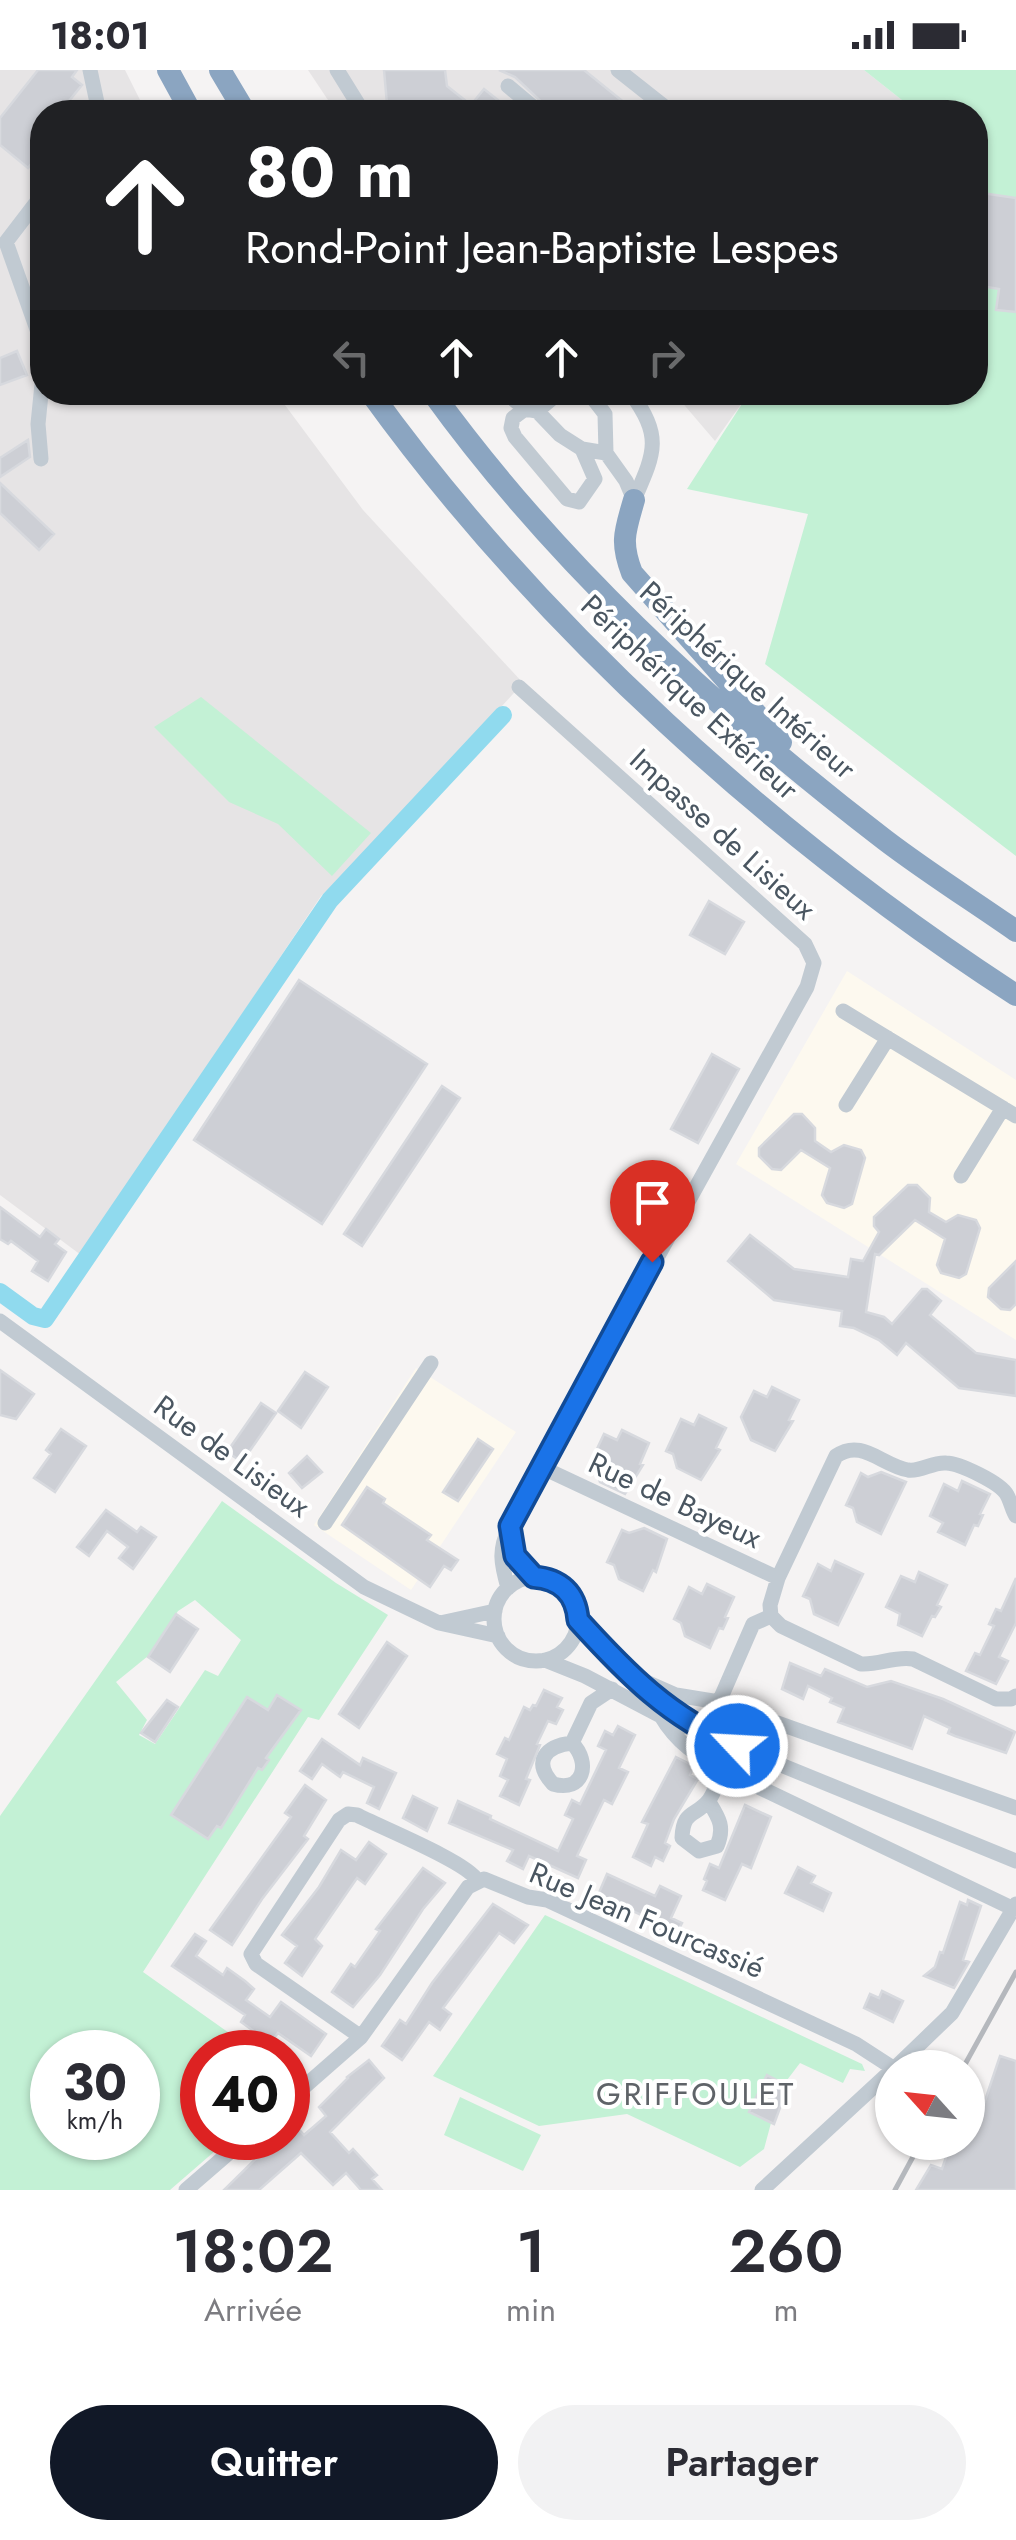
<!DOCTYPE html>
<html lang="fr">
<head>
<meta charset="utf-8">
<style>
	body { margin:0; font-family:Jost,sans-serif; background:#f2f2f3; color:#2b2b33; height:100vh; display:flex; flex-direction:column; font-size:38px; white-space:nowrap }
	* { box-sizing:border-box; margin:0 }
	p { font-size:32px; color:#7c7c81 }
	.icon { flex:none; width:55px; height:55px; fill:none; stroke:currentColor; stroke-width:2; stroke-linecap:round; stroke-linejoin:round }
	.map { position:relative; height:2120px; overflow:hidden }
	.details { display:flex; flex-direction:column; background:#fff; flex:1 }
	.details>* { flex:none }
	.top-card { position:absolute; left:30px; top:30px; width:958px; height:305px; border-radius:40px; box-shadow:0 2px 8px #0004; background:#202124; color:#fff; overflow:hidden }
	.needle { width:65px; rotate:297deg }
	.fabs { position:absolute; left:875px; top:1980px; display:grid; gap:20px }
	.fabs a { display:grid; place-items:center; width:110px; height:110px; border-radius:50%; background:#fff; box-shadow:0 2px 8px #0004; font-size:50px }
	.speed { position:absolute; left:30px; top:1960px; display:flex; gap:20px; font-size:50px; font-weight:700; text-align:center }
	.speed>* { display:grid; place-content:center; width:130px; height:130px; border-radius:50%; background:#fff; box-shadow:0 2px 8px #0004; line-height:1 }
	.speed small { font-size:25px; font-weight:400 }
	.speed .limit { border:15px solid #d22; background:#fff; color:#111 }
	.pin { position:absolute; display:grid; place-items:center; width:85px; height:85px; color:#fff; margin:-102px -42px; border-radius:50% 50% 50% 0; rotate:-45deg; box-shadow:0 0 10px #0007 }
	.pin .icon { rotate:45deg }
	.me { position:absolute; width:110px; margin:-55px; rotate:295deg; stroke-linejoin:round; filter:drop-shadow(0 0 8px #0008) }
	.turn { display:flex; align-items:center; gap:35px; height:210px; padding:0 50px; font-size:45px }
	.turn .icon { width:130px; height:130px; stroke-width:2.5 }
	.turn b { display:block; font-size:70px; line-height:85px }
	.lanes { display:flex; align-items:center; height:95px; padding:0 50px; background:#0003; justify-content:center; gap:50px; direction:ltr }
	.lanes .off { opacity:.35 }
	.eta { display:flex; justify-content:space-evenly; align-items:center; height:170px; text-align:center }
	.eta b { font-size:60px; font-weight:600; line-height:70px }
	.action { display:flex; gap:20px; margin-top:auto; padding:20px 50px }
	.action a { flex:1; height:115px; border-radius:60px; background:#111827; color:#fff; font-size:40px; font-weight:600; line-height:115px; text-align:center }
	.action a+a { background:#f2f2f3; color:#2b2b33 }
	.status { display:flex; justify-content:space-between; align-items:center; height:70px; padding:0 50px; background:#fff; direction:ltr }
	.status svg { height:28px; fill:currentColor }
	.map>svg:first-child { display:block }
	.commercial { fill:#fdf9ef }
	.education { fill:#e6e4e5 }
	.green { fill:#c3f1d5; fill-rule:evenodd }
	.lines { fill:none; stroke-linecap:round; stroke-linejoin:round }
	.canal { stroke:#90daee; stroke-width:18 }
	.building { fill:#cdcfd5; stroke:#d7d9de; stroke-width:2.5 }
	.minor { stroke:#c1cad2; stroke-width:15 }
	.highway { stroke:#8ba5c1; stroke-width:22 }
	.rail { stroke:#b5b8bd; stroke-width:5 }
	.route-casing { stroke:#114b97; stroke-width:25 }
	.route { stroke:#1a73e8; stroke-width:18 }
	.labels { text-anchor:middle; dominant-baseline:central; stroke-width:8; stroke-linejoin:round; paint-order:stroke }
	.street-label { font-size:30px; fill:#4a5661; stroke:#fff }
	.neighbourhood-label { font-size:32px; letter-spacing:2.5px; fill:#5f6368; stroke:#fff }
</style>
</head>
<body>
<div class="status"><b>18:01</b><svg viewBox="0 0 49 12"><path d="M0 12V9h3v3zM5 12V6h3v6zM10 12V3h3v9zM15 12V0h3v12zM26 1h20v11H26zM47 4h2v5h-2z"/></svg></div>
<div class="map">
<svg width="1016" height="2120" viewBox="0 0 1016 2120">
	<rect width="100%" height="100%" fill="#f5f3f3"/>
	<path class="commercial" d="M 847,901 L 1016,1010 L 1016,1270 L 736,1094 Z
		M 416,1298 L 516,1362 L 411,1520 L 314,1455 Z"/>
	<path class="education" d="M 0,0 L 125,0 L 140,30 L 136,42 L 42,42 L 42,322 L 276,323 L 363,440 L 523,613 L 372,778 L 321,826 L 81,1185 L 0,1125 Z
		M 308,0 L 864,0 L 917,42 L 336,42 Z
		M 674,323 L 749,323 L 715,371 Z"/>
	<path class="green" d="M 864,0 L 1016,0 L 1016,786 L 765,594 L 808,444 L 687,419 L 749,323 L 975,322 L 975,42 L 917,42 Z
		M 201,627 L 371,763 L 332,806 L 278,754 L 229,732 L 154,657 Z
		M 222,1431 L 336,1513 L 388,1545 L 319,1650 L 308,1647 L 143,1902 L 256,1982 L 202,1982 L 202,2068 L 230,2068 L 170,2120 L 0,2120 L 0,1746 ZM 195,1530 L 241,1570 L 218,1606 L 205,1600 L 155,1674 L 139,1665 L 147,1650 L 116,1612 L 148,1586 L 178,1541 ZM 52,1982 L 138,1982 L 138,2068 L 52,2068 Z
		M 545,1845 L 862,1994 L 865,2001 L 850,1999 L 843,2013 L 800,1993 L 784,2014 L 767,2006 L 749,2042 L 771,2053 L 764,2079 L 740,2097 L 627,2044 L 539,2056 L 433,2006 Z
		M 460,2027 L 541,2065 L 523,2101 L 444,2065 Z"/>
	<g class="lines">
		<path class="canal" d="M 0,1222 L 33,1246 L 45,1249 L 330,830 L 503,645"/>
	</g>
	<path class="building" d="M 38,0 L 77,0 L 72,7 L 82,15 L 60,42 L 42,42 L 42,80 L 28,98 L 0,75 L 0,48 Z
		M 384,0 L 445,0 L 447,16 L 471,35 L 484,19 L 513,42 L 398,42 L 387,34 Z
		M 499,0 L 584,0 L 636,42 L 552,42 L 515,7 Z
		M 975,122 L 1016,128 L 1016,242 L 996,240 L 999,219 L 975,215 Z
		M 17,281 L 27,305 L 0,315 L 0,288 Z
		M 28,370 L 30,387 L 0,407 L 0,388 Z
		M 0,413 L 54,464 L 39,480 L 0,443 Z
		M 709,831 L 744,852 L 725,884 L 690,865 Z
		M 299,910 L 427,994 L 322,1154 L 194,1070 Z
		M 712,984 L 739,999 L 698,1073 L 671,1059 Z
		M 442,1016 L 460,1028 L 362,1176 L 344,1164 Z
		M 794,1044 L 802,1044 L 815,1058 L 815,1071 L 831,1082 L 844,1075 L 861,1080 L 865,1088 L 852,1134 L 844,1138 L 827,1133 L 822,1125 L 830,1098 L 801,1080 L 781,1100 L 772,1099 L 759,1086 L 759,1078 Z
		M 908,1115 L 917,1115 L 930,1128 L 929,1142 L 946,1152 L 958,1145 L 976,1150 L 980,1158 L 966,1204 L 959,1208 L 941,1203 L 937,1195 L 945,1169 L 915,1150 L 879,1185 L 875,1184 L 866,1242 L 884,1247 L 892,1254 L 922,1219 L 927,1219 L 941,1231 L 930,1245 L 976,1283 L 1016,1290 L 1016,1326 L 959,1318 L 906,1273 L 897,1285 L 879,1270 L 854,1258 L 840,1256 L 842,1241 L 774,1230 L 728,1191 L 750,1165 L 794,1199 L 848,1207 L 851,1189 L 863,1191 L 879,1162 L 874,1156 L 874,1147 Z
		M 0,1137 L 40,1167 L 46,1159 L 59,1169 L 55,1174 L 66,1182 L 48,1211 L 32,1201 L 38,1191 L 11,1171 L 8,1174 L 0,1169 Z
		M 1016,1191 L 1016,1234 L 1010,1240 L 1001,1239 L 988,1227 L 989,1218 Z
		M 0,1300 L 34,1324 L 16,1349 L 0,1345 Z
		M 305,1302 L 328,1317 L 301,1358 L 278,1341 Z
		M 772,1317 L 799,1330 L 789,1350 L 793,1351 L 775,1381 L 751,1370 L 741,1347 L 754,1321 L 767,1327 Z
		M 261,1333 L 276,1343 L 242,1392 L 227,1382 Z
		M 699,1345 L 726,1358 L 716,1378 L 720,1380 L 701,1410 L 677,1398 L 673,1384 L 666,1381 L 681,1349 L 694,1355 Z
		M 61,1359 L 86,1376 L 55,1422 L 34,1408 L 51,1384 L 46,1380 Z
		M 622,1360 L 649,1373 L 640,1394 L 643,1395 L 625,1424 L 600,1412 L 596,1400 L 589,1396 L 604,1364 L 617,1370 Z
		M 478,1369 L 493,1379 L 458,1431 L 443,1422 Z
		M 307,1386 L 322,1402 L 302,1418 L 289,1403 Z
		M 881,1402 L 906,1412 L 881,1464 L 857,1452 L 853,1438 L 846,1435 L 861,1403 L 868,1407 Z
		M 962,1411 L 990,1424 L 980,1444 L 983,1445 L 978,1456 L 974,1455 L 965,1475 L 938,1462 L 943,1453 L 930,1446 L 944,1414 L 958,1421 Z
		M 367,1417 L 385,1429 L 383,1433 L 431,1465 L 427,1470 L 458,1490 L 451,1500 L 444,1496 L 430,1517 L 342,1455 Z
		M 106,1440 L 137,1462 L 141,1457 L 156,1467 L 133,1499 L 119,1488 L 128,1477 L 107,1461 L 89,1486 L 77,1477 Z
		M 644,1458 L 667,1469 L 656,1502 L 653,1500 L 643,1521 L 619,1509 L 614,1495 L 607,1492 L 622,1460 L 629,1463 Z
		M 835,1491 L 863,1504 L 838,1555 L 814,1544 L 810,1529 L 803,1526 L 818,1494 L 831,1501 Z
		M 919,1502 L 947,1515 L 937,1535 L 941,1537 L 935,1547 L 932,1546 L 922,1566 L 898,1555 L 900,1544 L 886,1537 L 901,1506 L 915,1512 Z
		M 1016,1508 L 1016,1553 L 999,1587 L 1008,1591 L 996,1614 L 966,1601 L 975,1583 L 980,1585 L 994,1556 L 989,1554 L 996,1539 L 1001,1541 Z
		M 707,1514 L 734,1527 L 725,1547 L 728,1548 L 723,1559 L 719,1558 L 710,1578 L 685,1566 L 681,1553 L 674,1549 L 689,1517 L 702,1524 Z
		M 176,1544 L 198,1559 L 170,1602 L 148,1587 Z
		M 387,1572 L 407,1586 L 359,1658 L 339,1644 Z
		M 790,1593 L 821,1606 L 825,1599 L 867,1617 L 891,1611 L 943,1629 L 1015,1662 L 1006,1683 L 955,1666 L 948,1663 L 950,1658 L 924,1646 L 912,1679 L 838,1652 L 844,1638 L 830,1632 L 832,1628 L 808,1616 L 803,1629 L 782,1619 Z
		M 544,1620 L 562,1628 L 557,1637 L 563,1640 L 556,1654 L 548,1651 L 537,1674 L 540,1675 L 526,1709 L 530,1710 L 519,1735 L 500,1726 L 508,1710 L 500,1706 L 507,1689 L 497,1684 L 505,1668 L 509,1670 L 524,1637 L 530,1640 L 533,1635 L 536,1636 Z
		M 277,1625 L 301,1640 L 266,1688 L 269,1690 L 262,1700 L 258,1698 L 221,1758 L 217,1756 L 208,1769 L 171,1745 L 247,1627 L 268,1640 Z
		M 167,1630 L 178,1637 L 155,1672 L 141,1663 Z
		M 618,1656 L 635,1665 L 619,1698 L 628,1702 L 612,1734 L 604,1730 L 589,1761 L 577,1786 L 586,1790 L 578,1808 L 529,1786 L 523,1799 L 507,1791 L 513,1780 L 449,1753 L 458,1731 L 491,1746 L 490,1749 L 558,1781 L 573,1749 L 565,1745 L 572,1730 L 580,1734 L 606,1680 L 598,1676 L 605,1661 L 613,1665 Z
		M 322,1669 L 360,1695 L 363,1688 L 396,1703 L 379,1739 L 367,1733 L 374,1717 L 343,1702 L 340,1707 L 322,1694 L 312,1709 L 300,1701 Z
		M 676,1687 L 694,1696 L 690,1705 L 698,1709 L 674,1749 L 665,1773 L 670,1776 L 663,1791 L 655,1787 L 651,1796 L 633,1787 L 648,1754 L 642,1752 Z
		M 305,1715 L 326,1730 L 304,1766 L 308,1769 L 262,1829 L 232,1875 L 210,1860 L 291,1747 L 285,1743 Z
		M 413,1726 L 437,1738 L 427,1761 L 403,1748 Z
		M 745,1735 L 771,1747 L 751,1798 L 742,1794 L 725,1830 L 703,1820 L 707,1811 L 704,1809 L 710,1794 L 719,1798 Z
		M 369,1772 L 386,1784 L 365,1814 L 357,1808 L 315,1869 L 322,1876 L 302,1906 L 285,1893 L 297,1876 L 282,1865 L 319,1817 L 341,1780 L 356,1790 Z
		M 798,1797 L 815,1806 L 811,1813 L 831,1823 L 823,1841 L 785,1823 Z
		M 423,1798 L 445,1813 L 423,1839 L 380,1905 L 353,1937 L 332,1922 L 351,1894 L 355,1897 L 380,1861 L 376,1859 Z
		M 607,1804 L 655,1826 L 660,1816 L 681,1826 L 671,1848 L 682,1853 L 675,1866 L 644,1851 L 646,1847 L 598,1825 Z
		M 968,1830 L 981,1836 L 963,1890 L 969,1892 L 954,1918 L 924,1906 L 935,1897 L 940,1882 L 943,1883 L 960,1832 L 967,1835 Z
		M 493,1834 L 528,1855 L 514,1873 L 499,1863 L 443,1938 L 451,1944 L 440,1960 L 429,1952 L 402,1990 L 382,1976 L 400,1950 L 406,1954 L 432,1913 Z
		M 195,1864 L 206,1871 L 196,1886 L 223,1905 L 227,1898 L 245,1911 L 254,1919 L 246,1930 L 270,1947 L 281,1932 L 326,1964 L 311,1986 L 278,1963 L 270,1973 L 241,1952 L 245,1945 L 172,1896 Z
		M 882,1921 L 903,1931 L 893,1952 L 864,1938 L 870,1924 L 879,1928 Z
		M 1000,1986 L 1016,1991 L 1016,2120 L 916,2120 L 931,2095 L 942,2099 L 951,2072 L 968,2072 L 968,2067 L 972,2069 Z
		M 369,1990 L 384,2008 L 330,2062 L 349,2083 L 353,2079 L 377,2105 L 372,2109 L 382,2120 L 361,2120 L 346,2103 L 333,2115 L 301,2083 L 259,2120 L 224,2120 L 277,2068 L 288,2068 L 288,2047 L 304,2065 L 326,2046 L 319,2037 L 348,2008 L 347,2007 Z
		M 767,2005 L 788,2016 L 774,2054 L 749,2042 Z"/>
	<g class="lines">
		<path class="minor" d="M 90,0 L 99,42
			M 337,0 L 363,42
			M 618,0 L 671,42
			M 508,16 L 539,42
			M 42,125 L 6,172 L 39,265 L 42,268
			M 505,322 L 525,339 L 537,341 L 560,365 L 582,379 L 606,383 L 626,411 L 634,430
			M 588,322 L 605,344 L 606,383
			M 630,322 C 663,367 655,382 634,430
			M 525,339 L 513,348 L 511,358 L 515,367 L 567,429 L 579,432 L 595,409 L 582,379
			M 537,341 L 560,322
			M 41,389 L 38,354 L 42,314
			M 519,617 L 805,874 L 814,893 L 807,917 L 541,1397
			M 843,941 L 1016,1046
			M 846,1035 L 888,968
			M 961,1106 L 1003,1038
			M 0,1251 L 364,1517 L 439,1553 L 498,1566
			M 325,1453 L 431,1293
			M 510,1456 L 541,1397 L 778,1508 L 836,1386 C 862,1368 881,1395 908,1400 C 921,1402 932,1392 946,1393 C 959,1393 1001,1413 1007,1425 C 1011,1432 1012,1440 1016,1446
			M494 1549a42 42 0 1 1 84 0a42 42 0 1 1-84 0Z
			M 778,1508 L 770,1535 L 771,1546 L 781,1556 L 861,1594 C 880,1595 894,1586 913,1589 L 996,1629 L 1011,1629 L 1016,1626
			M 508,1518 C 501,1493 498,1480 510,1456 L 515,1486 L 534,1507
			M 579,1550 L 626,1603 L 685,1650
			M 440,1553 L 495,1541
			M 545,1590 L 585,1606 L 661,1646 L 1016,1791
			M 626,1603 L 676,1625 L 719,1632 L 1016,1738
			M 719,1632 L 753,1554 L 771,1546
			M 661,1646 C 676,1672 697,1686 723,1700 L 1014,1839
			M 572,1673 C 591,1692 584,1723 553,1714 C 532,1691 546,1676 572,1673 L 591,1633 L 612,1619
			M 709,1732 C 719,1748 725,1757 717,1776 L 699,1781 L 682,1768 C 683,1739 696,1747 709,1730 C 715,1722 718,1709 723,1700
			M 361,1967 L 256,1894 L 251,1884 L 339,1750 L 348,1744 L 357,1745 C 380,1757 467,1792 477,1810
			M 895,1998 L 952,1943 L 1016,1834
			M 288,2031 L 361,1967 L 468,1817 L 484,1809 L 528,1827 L 547,1830 L 856,1974 L 893,1998
			M 186,2120 L 246,2068
			M 762,2120 L 892,2000"/>
		<path class="highway" d="M 168,0 L 191,42
			M 220,0 L 245,42
			M 370,322 C 539,556 775,769 1016,925
			M 432,322 C 556,494 718,642 885,770 C 927,802 973,831 1016,861
			M 634,430 C 625,461 620,472 632,503 L 781,672"/>
		<path class="rail" d="M 963,1998 L 1016,1902
			M 895,2120 L 921,2072"/>
	</g>
	<g class="lines">
		<defs>
			<path id="route" d="M 652,1192 L 510,1456 L 515,1486 L 534,1507 C 560,1509 576,1523 578,1550 C 627,1604 669,1647 737,1676"/>
		</defs>
		<use href="#route" class="route-casing"/>
		<use href="#route" class="route"/>
	</g>
	<g class="labels">
		<g class="street-label">
			<text transform="translate(748 610) rotate(42)">Périphérique Intérieur</text>
			<text transform="translate(690 627) rotate(43)">Périphérique Extérieur</text>
			<text transform="translate(723 764) rotate(42)">Impasse de Lisieux</text>
			<text transform="translate(232 1386) rotate(36)">Rue de Lisieux</text>
			<text transform="translate(675 1430) rotate(25)">Rue de Bayeux</text>
			<text transform="translate(647 1850) rotate(23)">Rue Jean Fourcassié</text>
		</g>
		<g class="neighbourhood-label">
			<text x="696" y="2024">GRIFFOULET</text>
		</g>
	</g>
</svg>
<div class="fabs">
<a><svg class="needle" viewBox="-14 -14 28 28"><path d="M0-13l5 13h-10z" fill="#e53935"/><path d="M0 13l5-13h-10z" fill="#7c7c81"/></svg></a>
</div>
<div class="speed"><div>30<small>km/h</small></div><div class="limit">40</div></div>
<div class="pin" style="left:652px;top:1192px;background:#d93025"><svg class="icon" aria-label="arrive" viewBox="0 0 24 24"><path d="M6 21V4h12l-3 4 3 4H6"/></svg></div>
<svg class="me" style="left:737px;top:1676px" viewBox="-20 -20 40 40"><circle r="17" fill="#1a73e8" stroke="#fff" stroke-width="3"/><path d="M0-11L8 9 0 5-8 9z" fill="#fff"/></svg>
<div class="top-card">
<div class="turn"><svg class="icon" aria-label="ahead" viewBox="0 0 24 24"><path d="M12 20V5M6 11l6-6 6 6"/></svg><div><b>80 m</b>Rond-Point Jean-Baptiste Lespes</div></div>
<div class="lanes"><svg class="icon off" aria-label="left" viewBox="0 0 24 24"><path d="M17 20v-9H6M10 6l-5 5 5 5"/></svg><svg class="icon" aria-label="ahead" viewBox="0 0 24 24"><path d="M12 20V5M6 11l6-6 6 6"/></svg><svg class="icon" aria-label="ahead" viewBox="0 0 24 24"><path d="M12 20V5M6 11l6-6 6 6"/></svg><svg class="icon off" aria-label="right" viewBox="0 0 24 24"><path d="M7 20v-9h11M14 6l5 5-5 5"/></svg></div>
</div>
</div>
<section class="details">
<div class="eta">
<div><b>18:02</b><p>Arrivée</p></div>
<div><b>1</b><p>min</p></div>
<div><b>260</b><p>m</p></div>
</div>
<div class="action"><a>Quitter</a><a>Partager</a></div>
</section>
</body>
</html>
